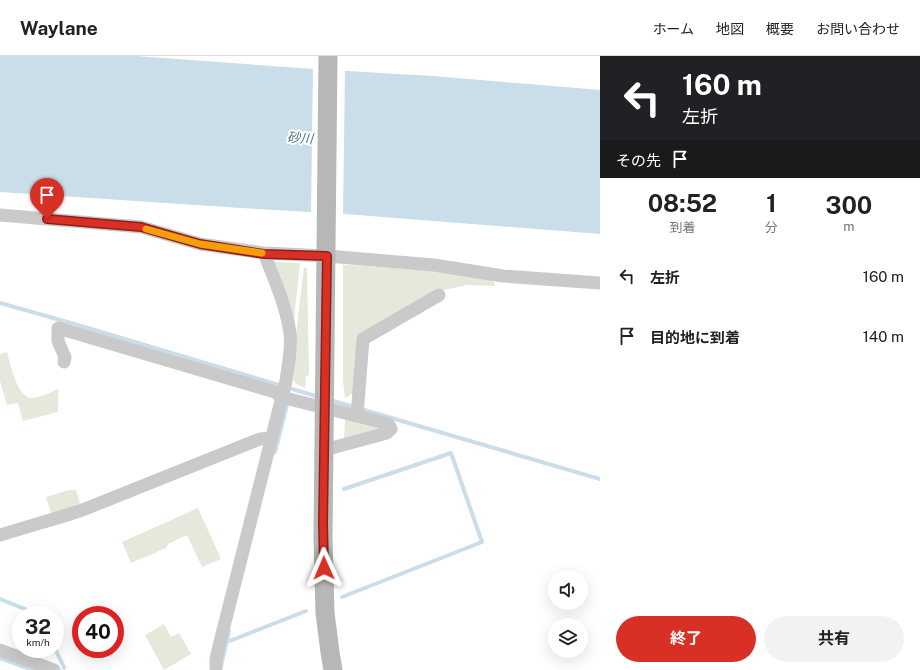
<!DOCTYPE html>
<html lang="ja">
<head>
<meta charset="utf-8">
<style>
	body { margin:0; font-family:"Public Sans","Noto Sans JP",sans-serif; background:#f2f2f2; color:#222; height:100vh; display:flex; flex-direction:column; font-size:15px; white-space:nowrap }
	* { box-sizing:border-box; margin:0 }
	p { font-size:13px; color:#767676 }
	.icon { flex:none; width:22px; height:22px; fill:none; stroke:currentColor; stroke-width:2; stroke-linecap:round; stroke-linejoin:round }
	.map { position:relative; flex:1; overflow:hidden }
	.details { display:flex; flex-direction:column; background:#fff; width:320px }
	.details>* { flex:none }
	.hud { background:#202124; color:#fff; overflow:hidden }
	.fabs { position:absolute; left:548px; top:514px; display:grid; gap:8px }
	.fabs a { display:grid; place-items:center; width:40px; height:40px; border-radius:50%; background:#fff; box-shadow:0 4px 16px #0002; font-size:20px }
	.speed { position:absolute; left:12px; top:550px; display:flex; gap:8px; font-size:20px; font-weight:700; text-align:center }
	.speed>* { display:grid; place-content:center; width:52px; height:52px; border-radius:50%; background:#fff; box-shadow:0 4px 16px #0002; line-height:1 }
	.speed small { font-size:10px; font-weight:400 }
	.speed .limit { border:6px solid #d22; background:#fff; color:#111 }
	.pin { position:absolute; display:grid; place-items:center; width:34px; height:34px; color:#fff; margin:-41px -17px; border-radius:50% 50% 50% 0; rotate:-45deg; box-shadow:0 0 4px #0007 }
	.pin .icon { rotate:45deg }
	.me { position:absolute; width:44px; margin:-22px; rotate:359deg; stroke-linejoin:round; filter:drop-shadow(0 0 3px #0008) }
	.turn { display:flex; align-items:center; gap:14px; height:84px; padding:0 16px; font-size:18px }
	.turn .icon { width:52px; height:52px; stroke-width:2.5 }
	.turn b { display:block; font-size:28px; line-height:34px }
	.then { display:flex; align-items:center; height:38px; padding:0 16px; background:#0003; gap:8px; font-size:15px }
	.eta { display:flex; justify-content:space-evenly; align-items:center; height:68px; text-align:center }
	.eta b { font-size:24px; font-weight:700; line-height:28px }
	.primary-button { display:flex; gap:8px; margin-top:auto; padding:8px 16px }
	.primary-button a { flex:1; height:46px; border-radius:24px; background:#d93025; color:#fff; font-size:16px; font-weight:700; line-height:46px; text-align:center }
	.primary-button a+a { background:#f2f2f2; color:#222 }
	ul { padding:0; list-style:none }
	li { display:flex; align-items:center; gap:12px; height:60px; padding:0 16px }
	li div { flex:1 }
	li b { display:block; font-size:15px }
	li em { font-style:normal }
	header { display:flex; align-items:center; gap:24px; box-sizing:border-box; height:56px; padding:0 20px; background:#fff; border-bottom:1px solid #e0e0e0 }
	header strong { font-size:19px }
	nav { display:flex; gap:22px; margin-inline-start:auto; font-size:14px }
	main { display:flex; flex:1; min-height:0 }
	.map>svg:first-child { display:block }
	.green { fill:#e4e9db }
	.water { fill:#c9dee8 }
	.pier { fill:#fff }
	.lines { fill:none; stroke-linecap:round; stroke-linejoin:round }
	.stream { stroke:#c9dee8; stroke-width:4 }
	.street { stroke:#cacaca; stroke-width:13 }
	.secondary { stroke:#b7b7b7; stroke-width:19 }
	.route-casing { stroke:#8d1f18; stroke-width:10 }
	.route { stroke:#d93025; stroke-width:7 }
	.slow { stroke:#f59e0b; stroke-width:7 }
	.labels { text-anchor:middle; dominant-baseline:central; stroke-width:4; stroke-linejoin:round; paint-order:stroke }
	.water-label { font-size:13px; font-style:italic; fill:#417188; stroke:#fff }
</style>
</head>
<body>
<header>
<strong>Waylane</strong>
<nav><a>ホーム</a><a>地図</a><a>概要</a><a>お問い合わせ</a></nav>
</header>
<main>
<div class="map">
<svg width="600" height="614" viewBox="0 0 600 614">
	<rect width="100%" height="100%" fill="#fff"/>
	<path class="green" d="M 275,206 L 300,207 L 293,273 L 275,216 Z
		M 343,209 L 351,209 L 448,216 L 484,221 L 494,226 L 495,230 L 467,229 L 440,235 L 361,278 L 355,335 L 349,340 L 345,342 L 343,326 Z
		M 304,211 L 307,212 L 309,319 L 306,320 L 305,332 L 296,328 L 291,320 Z
		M 7,296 C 11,309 17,344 34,342 C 41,341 51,336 58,333 L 58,356 L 23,365 L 18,347 L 7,349 L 0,325 L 0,298 Z
		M 345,362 L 385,371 L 344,383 Z
		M 69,434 L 76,434 L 80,447 L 52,460 L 46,441 Z
		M 198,452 L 221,503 L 202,511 L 187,479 L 168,488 L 166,492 L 131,507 L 122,486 Z
		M 164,568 L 171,581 L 179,577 L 191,598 L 164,614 L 145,579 Z"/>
	<path class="water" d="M 0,0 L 136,0 L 313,13 L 433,20 L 600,34 L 600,178 L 345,158 L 241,152 L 0,136 Z"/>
	<path class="pier" d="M 313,11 L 345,13 L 343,160 L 311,158 Z"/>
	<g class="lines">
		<path class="stream" d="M 0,247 L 71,267 L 319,341
			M 330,344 L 600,423
			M 275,396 L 288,345
			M 342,541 L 482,486 L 451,397 L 344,433
			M 0,543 L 25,553 L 30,559
			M 227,586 L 306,555
			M 55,593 L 64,611 L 64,612
			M 0,602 L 33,614
			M 221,610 L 229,575"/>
		<path class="street" d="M 0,159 L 141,171 L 200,188 L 264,197 L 327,200 L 434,209 L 503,220 L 600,227
			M 64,306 L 65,301 L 58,285 L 58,272 L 275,336 L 281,341 L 385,367 L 389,369 L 391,373 L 387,377 L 324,394
			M 357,360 L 363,283 L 439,239
			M 0,479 L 67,459 L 85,453 L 260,383 L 271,382
			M 0,594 L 54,614
			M 216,614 L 216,603 L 219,590 L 286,325 C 288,309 292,293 290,277 C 286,249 274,223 264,197"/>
		<path class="secondary" d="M 328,0 L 323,482 L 325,557 L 330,596 L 333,614"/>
	</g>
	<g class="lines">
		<defs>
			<path id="route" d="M 47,163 L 141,171 L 200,188 L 264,198 L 327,200 L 323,467 L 324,512"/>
		</defs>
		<use href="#route" class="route-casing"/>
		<use href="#route" class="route"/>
		<path class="slow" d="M 146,173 L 200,188 L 262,197"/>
	</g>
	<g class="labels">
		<g class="water-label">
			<text transform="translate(300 82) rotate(4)">砂川</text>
		</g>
	</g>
</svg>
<div class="fabs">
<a><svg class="icon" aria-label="sound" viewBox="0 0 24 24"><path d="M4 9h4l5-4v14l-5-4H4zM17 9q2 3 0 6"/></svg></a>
<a><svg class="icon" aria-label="layers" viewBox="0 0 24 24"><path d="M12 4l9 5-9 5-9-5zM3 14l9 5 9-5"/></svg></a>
</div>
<div class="speed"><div>32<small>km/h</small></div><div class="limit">40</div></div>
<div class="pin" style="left:47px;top:163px;background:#d93025"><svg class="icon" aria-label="arrive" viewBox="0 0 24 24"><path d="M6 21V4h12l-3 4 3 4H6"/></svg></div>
<svg class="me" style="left:324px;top:512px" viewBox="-20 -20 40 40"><path d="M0-17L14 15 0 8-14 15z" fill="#d93025" stroke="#fff" stroke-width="4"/></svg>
</div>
<section class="details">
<div class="hud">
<div class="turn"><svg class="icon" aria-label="left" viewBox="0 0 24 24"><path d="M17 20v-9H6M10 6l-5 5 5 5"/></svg><div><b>160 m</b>左折</div></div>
<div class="then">その先<svg class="icon" aria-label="arrive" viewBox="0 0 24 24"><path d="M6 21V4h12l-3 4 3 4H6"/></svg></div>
</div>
<div class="eta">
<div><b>08:52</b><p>到着</p></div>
<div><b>1</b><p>分</p></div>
<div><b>300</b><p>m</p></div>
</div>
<ul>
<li><svg class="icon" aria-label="left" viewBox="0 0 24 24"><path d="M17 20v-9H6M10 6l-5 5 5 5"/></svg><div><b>左折</b></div><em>160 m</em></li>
<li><svg class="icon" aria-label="arrive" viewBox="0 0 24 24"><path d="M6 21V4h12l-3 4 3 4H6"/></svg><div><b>目的地に到着</b></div><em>140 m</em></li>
</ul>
<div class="primary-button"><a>終了</a><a>共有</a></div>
</section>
</main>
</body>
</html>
